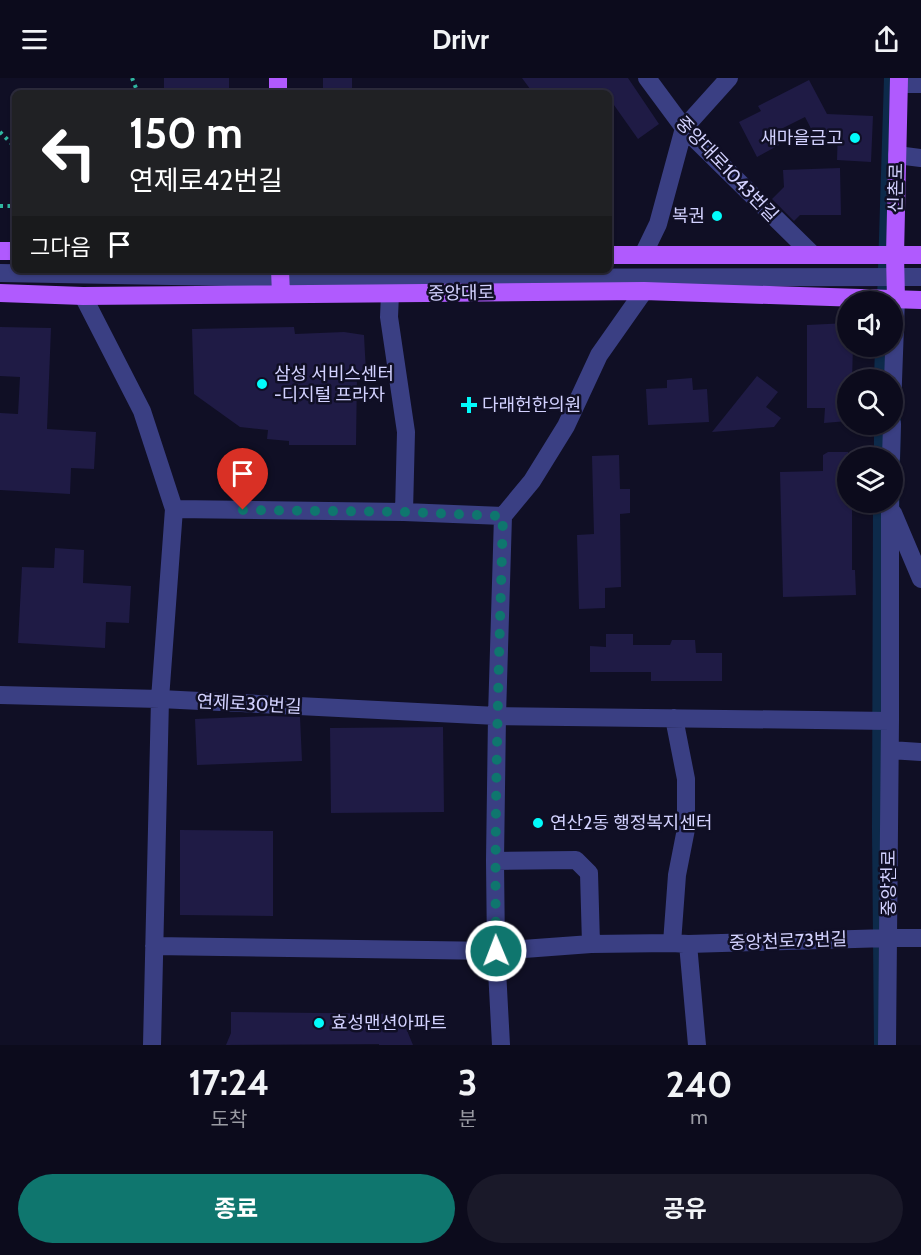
<!DOCTYPE html>
<html lang="ko">
<head>
<meta charset="utf-8">
<style>
	body { margin:0; font-family:Cabin,"Noto Sans KR",sans-serif; background:#1a1929; color:#f1f3f6; height:100vh; display:flex; flex-direction:column; font-size:22px; white-space:nowrap }
	* { box-sizing:border-box; margin:0 }
	p { font-size:20px; color:#9a9ba3 }
	.icon { flex:none; width:33px; height:33px; fill:none; stroke:currentColor; stroke-width:2; stroke-linecap:round; stroke-linejoin:round }
	.map { position:relative; height:967px; overflow:hidden }
	.sheet { display:flex; flex-direction:column; background:#0c0b1c; flex:1 }
	.sheet>* { flex:none }
	.banner { position:absolute; left:12px; top:12px; width:600px; height:183px; border-radius:9px; box-shadow:0 2px 4px #0004,0 0 0 2px #2c2b3b; background:#202124; color:#fff; overflow:hidden }
	.buttons { position:absolute; left:837px; top:213px; display:grid; gap:12px }
	.buttons a { display:grid; place-items:center; width:66px; height:66px; border-radius:50%; background:#0c0b1c; box-shadow:0 2px 4px #0004,0 0 0 2px #2c2b3b; font-size:30px }
	.pin { position:absolute; display:grid; place-items:center; width:51px; height:51px; color:#fff; margin:-62px -26px; border-radius:50% 50% 50% 0; rotate:-45deg; box-shadow:0 0 6px #0007 }
	.pin .icon { rotate:45deg }
	.me { position:absolute; width:66px; margin:-33px; rotate:359deg; stroke-linejoin:round; filter:drop-shadow(0 0 4px #0008) }
	.turn { display:flex; align-items:center; gap:21px; height:126px; padding:0 18px; font-size:27px }
	.turn .icon { width:78px; height:78px; stroke-width:2.5 }
	.turn b { display:block; font-size:42px; line-height:51px }
	.then { display:flex; align-items:center; height:57px; padding:0 18px; background:#0003; gap:12px; font-size:22px }
	.eta { display:flex; justify-content:space-evenly; align-items:center; height:102px; text-align:center }
	.eta b { font-size:36px; font-weight:700; line-height:42px }
	.button { display:flex; gap:12px; margin-top:auto; padding:12px 18px }
	.button a { flex:1; height:69px; border-radius:36px; background:#0f766e; color:#fff; font-size:24px; font-weight:700; line-height:69px; text-align:center }
	.button a+a { background:#1a1929; color:#f1f3f6 }
	header { display:flex; justify-content:space-between; align-items:center; height:78px; padding:0 18px; background:#0c0b1c; font-size:27px; font-weight:700 }
	.map>svg:first-child { display:block }
	.water { fill:#0d2a4a }
	.building { fill:#1f1b45 }
	.lines { fill:none; stroke-linecap:round; stroke-linejoin:round }
	.path { stroke:#30b6a0; stroke-width:4; stroke-dasharray:3 4.5; stroke-linecap:butt }
	.minor { stroke:#3a3f83; stroke-width:18 }
	.major { stroke:#b05afe; stroke-width:18 }
	.route { stroke:#0f766e; stroke-width:10; stroke-dasharray:0 18 }
	.poi-dot { fill:#02fbfb; stroke:#100f25; stroke-width:2 }
	.labels { text-anchor:middle; dominant-baseline:central; stroke-width:5; stroke-linejoin:round; paint-order:stroke }
	.poi-label { font-size:18px; fill:#d3d2ff; stroke:#100f25; text-anchor:start }
	.street-label { font-size:18px; fill:#d3d2ff; stroke:#100f25 }
</style>
</head>
<body>
<header><svg class="icon" aria-label="menu" viewBox="0 0 24 24"><path d="M4 6h16M4 12h16M4 18h16"/></svg>Drivr<svg class="icon" aria-label="share" viewBox="0 0 24 24"><path d="M12 15V3M7 8l5-5 5 5M5 13v7h14v-7"/></svg></header>
<div class="map">
<svg width="921" height="967" viewBox="0 0 921 967">
	<rect width="100%" height="100%" fill="#100f25"/>
	<path class="water" d="M 884,0 L 906,0 L 896,648 L 896,967 L 874,967 L 872,752 L 873,425 L 892,424 L 892,380 L 874,379 L 874,347 L 892,346 L 892,302 L 874,301 L 875,269 L 892,268 L 892,224 L 877,223 Z"/>
	<path class="building" d="M 164,0 L 229,0 L 229,15 L 164,15 Z
		M 323,0 L 352,0 L 352,15 L 323,15 Z
		M 522,0 L 628,0 L 659,46 L 638,61 L 609,20 L 609,15 L 533,15 Z
		M 809,2 L 827,36 L 873,38 L 871,84 L 837,82 L 838,51 L 817,62 L 805,39 L 773,55 L 779,67 L 757,79 L 739,44 L 761,33 L 758,28 Z
		M 840,90 L 841,137 L 800,137 L 794,143 L 772,121 L 784,109 L 783,92 Z
		M 848,245 L 848,268 L 853,268 L 852,302 L 848,302 L 848,343 L 824,345 L 825,330 L 807,330 L 807,247 Z
		M 0,249 L 51,250 L 47,351 L 96,354 L 94,391 L 71,390 L 70,416 L 0,412 L 0,335 L 18,336 L 20,299 L 0,298 Z
		M 294,249 L 295,256 L 344,254 L 364,257 L 366,295 L 357,295 L 356,367 L 289,367 L 289,363 L 267,361 L 268,352 L 240,349 L 194,316 L 192,251 Z
		M 757,298 L 778,314 L 766,329 L 781,340 L 774,349 L 712,354 Z
		M 692,300 L 693,312 L 707,311 L 709,344 L 648,347 L 646,311 L 667,310 L 667,302 Z
		M 828,374 L 848,374 L 848,424 L 852,424 L 852,492 L 855,492 L 856,517 L 783,519 L 780,394 L 823,393 L 823,377 Z
		M 619,377 L 620,411 L 630,411 L 630,435 L 620,436 L 621,509 L 605,510 L 605,530 L 579,531 L 577,457 L 594,456 L 592,378 Z
		M 55,470 L 84,472 L 83,505 L 131,508 L 129,545 L 106,544 L 105,570 L 18,565 L 22,489 L 54,490 Z
		M 606,556 L 633,556 L 633,567 L 670,567 L 672,562 L 695,562 L 696,575 L 722,575 L 722,603 L 651,603 L 651,594 L 590,594 L 590,568 L 606,569 Z
		M 267,638 L 300,639 L 302,683 L 197,687 L 195,641 Z
		M 443,649 L 444,734 L 331,735 L 330,650 Z
		M 180,752 L 273,753 L 273,838 L 180,837 Z
		M 231,934 L 408,936 L 408,955 L 413,967 L 379,967 L 379,966 L 226,967 L 231,955 Z"/>
	<g class="lines">
		<path class="path" d="M 132,0 L 138,15
			M 0,54 L 15,69
			M 0,128 L 15,128"/>
		<path class="minor" d="M 647,0 L 684,50 L 813,177
			M 899,6 L 921,6
			M 897,77 L 921,80
			M 643,177 L 658,146 L 684,50 L 729,0
			M 0,195 L 280,200 L 921,199
			M 390,216 L 389,239 L 406,354 L 404,434
			M 83,218 L 142,333 L 174,431 L 160,621 L 152,967
			M 892,330 L 896,221
			M 891,380 L 892,346
			M 174,431 L 404,434 L 503,438
			M 893,435 L 921,501
			M 0,617 L 160,621 L 497,638 L 890,643
			M 890,672 L 921,674
			M 495,783 L 576,782 L 589,795 L 591,866
			M 672,865 L 677,797 L 686,751 L 686,701 L 674,640
			M 688,866 L 697,967
			M 154,868 L 496,873 L 591,866 L 672,865 L 688,866 L 888,860 L 921,860
			M 501,967 L 496,873 L 495,783 L 497,638 L 503,438 L 532,403 L 566,348 L 599,277 L 644,213
			M 887,967 L 890,643 L 890,424"/>
		<path class="major" d="M 278,0 L 278,15
			M 0,173 L 15,173
			M 609,177 L 921,177
			M 280,192 L 281,216
			M 0,215 L 83,218 L 644,213 L 921,222
			M 896,221 L 895,177 L 899,0"/>
	</g>
	<g class="lines">
		<path class="route" d="M 243,432 L 404,434 L 503,438 C 499,583 494,728 496,873"/>
	</g>
	<g class="poi-dot">
		<circle cx="855" cy="60" r="6"/>
		<circle cx="717" cy="138" r="6"/>
		<circle cx="262" cy="306" r="6"/>
		<path d="M466 318h6v6h6v6h-6v6h-6v-6h-6v-6h6z"/>
		<circle cx="538" cy="745" r="6"/>
		<circle cx="319" cy="945" r="6"/>
	</g>
	<g class="labels">
		<g class="poi-label">
			<text x="843" y="60" text-anchor="end">새마을금고</text>
			<text x="705" y="138" text-anchor="end">복권</text>
			<text x="274" y="296">삼성 서비스센터<tspan x="274" dy="21">-디지털 프라자</tspan></text>
			<text x="482" y="327">다래헌한의원</text>
			<text x="550" y="745">연산2동 행정복지센터</text>
			<text x="331" y="945">효성맨션아파트</text>
		</g>
		<g class="street-label">
			<text transform="translate(727 91) rotate(46)">중앙대로1043번길</text>
			<text transform="translate(896 110) rotate(-89)">신촌로</text>
			<text transform="translate(461 215) rotate(-1)">중앙대로</text>
			<text transform="translate(249 626) rotate(3)">연제로30번길</text>
			<text transform="translate(889 805) rotate(-90)">중앙천로</text>
			<text transform="translate(788 863) rotate(-2)">중앙천로73번길</text>
		</g>
	</g>
</svg>
<div class="buttons">
<a><svg class="icon" aria-label="sound" viewBox="0 0 24 24"><path d="M4 9h4l5-4v14l-5-4H4zM17 9q2 3 0 6"/></svg></a>
<a><svg class="icon" aria-label="search" viewBox="0 0 24 24"><circle cx="10" cy="10" r="6"/><path d="M15 15l6 6"/></svg></a>
<a><svg class="icon" aria-label="layers" viewBox="0 0 24 24"><path d="M12 4l9 5-9 5-9-5zM3 14l9 5 9-5"/></svg></a>
</div>
<div class="pin" style="left:243px;top:432px;background:#d93025"><svg class="icon" aria-label="arrive" viewBox="0 0 24 24"><path d="M6 21V4h12l-3 4 3 4H6"/></svg></div>
<svg class="me" style="left:496px;top:873px" viewBox="-20 -20 40 40"><circle r="17" fill="#0f766e" stroke="#fff" stroke-width="3"/><path d="M0-11L8 9 0 5-8 9z" fill="#fff"/></svg>
<div class="banner">
<div class="turn"><svg class="icon" aria-label="left" viewBox="0 0 24 24"><path d="M17 20v-9H6M10 6l-5 5 5 5"/></svg><div><b>150 m</b>연제로42번길</div></div>
<div class="then">그다음<svg class="icon" aria-label="arrive" viewBox="0 0 24 24"><path d="M6 21V4h12l-3 4 3 4H6"/></svg></div>
</div>
</div>
<section class="sheet">
<div class="eta">
<div><b>17:24</b><p>도착</p></div>
<div><b>3</b><p>분</p></div>
<div><b>240</b><p>m</p></div>
</div>
<div class="button"><a>종료</a><a>공유</a></div>
</section>
</body>
</html>
